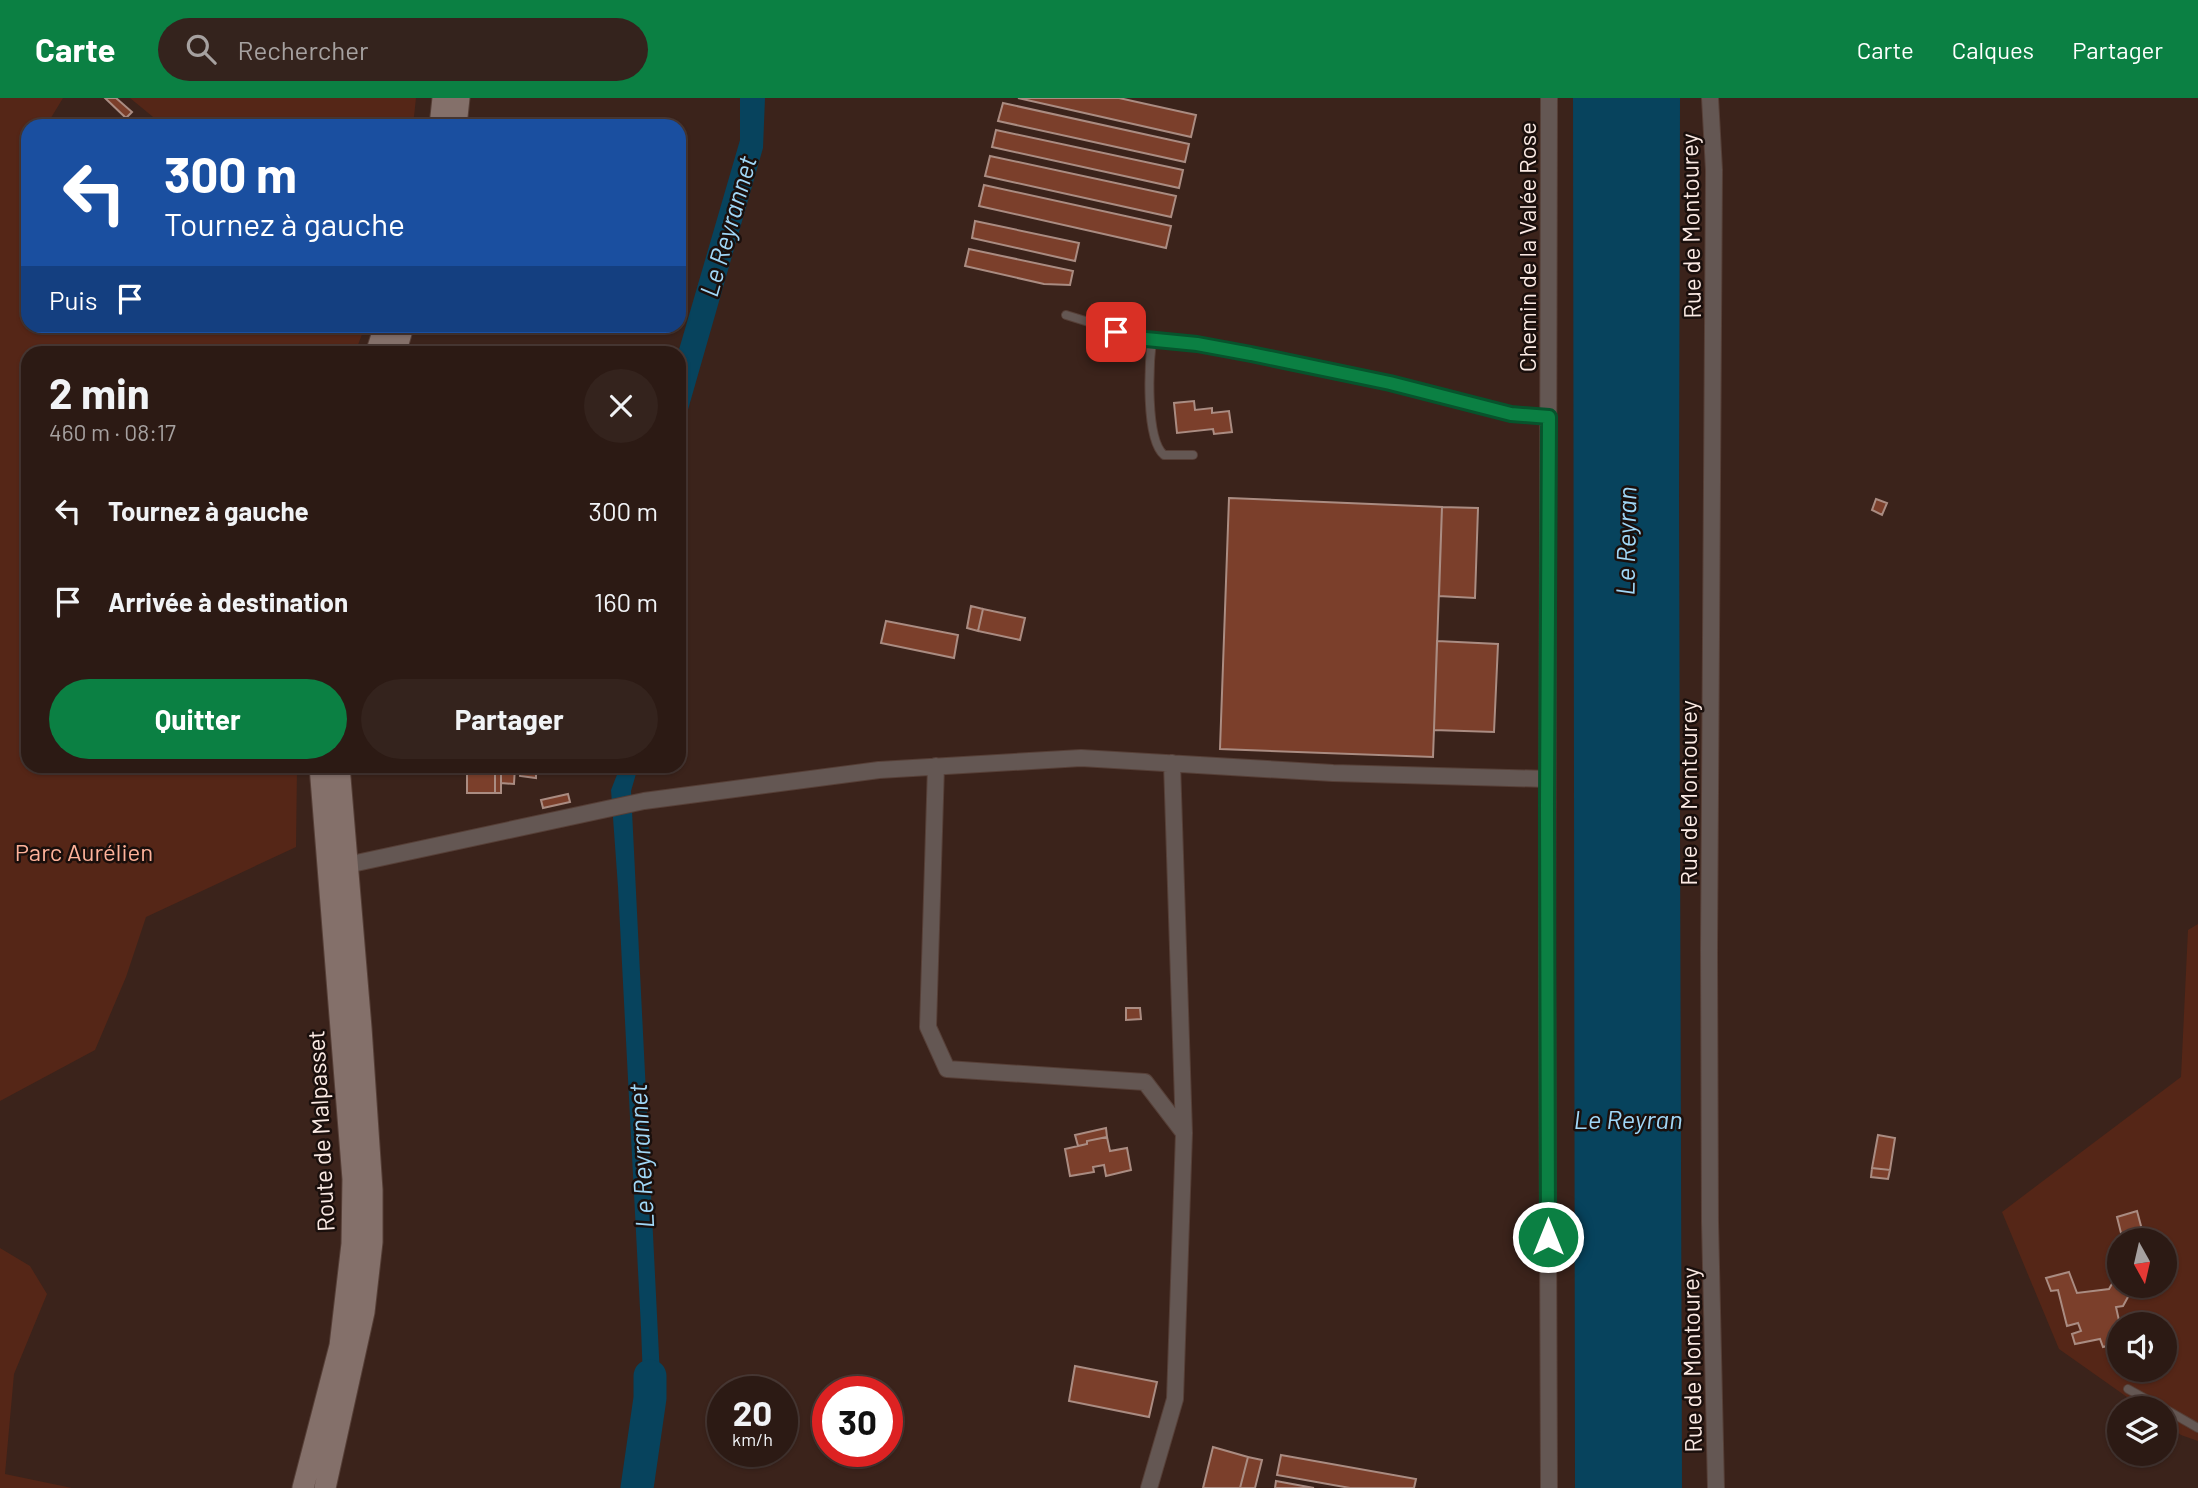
<!DOCTYPE html>
<html lang="fr">
<head>
<meta charset="utf-8">
<style>
	body { margin:0; font-family:Barlow,sans-serif; background:#34231d; color:#f1f3f6; height:100vh; display:flex; flex-direction:column; font-size:26px; white-space:nowrap }
	* { box-sizing:border-box; margin:0 }
	p { font-size:23px; color:#a6a1a0 }
	.icon { flex:none; width:38px; height:38px; fill:none; stroke:currentColor; stroke-width:2; stroke-linecap:round; stroke-linejoin:round }
	.map { position:relative; flex:1; overflow:hidden }
	.drawer { position:absolute; left:21px; top:248px; width:665px; height:427px; display:flex; flex-direction:column; background:#2c1a14; border-radius:21px; box-shadow:0 2px 5px #0004,0 0 0 2px #483834 }
	.drawer>* { flex:none }
	.banner { position:absolute; left:21px; top:21px; width:665px; height:214px; border-radius:21px; box-shadow:0 2px 5px #0004,0 0 0 2px #483834; background:#1a4fa0; color:#fff; overflow:hidden }
	.needle { width:46px; rotate:172deg }
	.tools { position:absolute; left:2107px; top:1130px; display:grid; gap:14px }
	.tools a { display:grid; place-items:center; width:70px; height:70px; border-radius:50%; background:#2c1a14; box-shadow:0 2px 5px #0004,0 0 0 2px #483834; font-size:35px }
	.speed { position:absolute; left:707px; top:1278px; display:flex; gap:14px; font-size:35px; font-weight:700; text-align:center }
	.speed>* { display:grid; place-content:center; width:91px; height:91px; border-radius:50%; background:#2c1a14; box-shadow:0 2px 5px #0004,0 0 0 2px #483834; line-height:1 }
	.speed small { font-size:18px; font-weight:400 }
	.speed .limit { border:10px solid #d22; background:#fff; color:#111 }
	.pin { position:absolute; display:grid; place-items:center; width:60px; height:60px; color:#fff; margin:-30px; border-radius:14px; box-shadow:0 4px 10px #0006 }
	.me { position:absolute; width:77px; margin:-38px; rotate:0deg; stroke-linejoin:round; filter:drop-shadow(0 0 5px #0008) }
	.turn { display:flex; align-items:center; gap:24px; height:147px; padding:0 28px; font-size:32px }
	.turn .icon { width:91px; height:91px; stroke-width:2.5 }
	.turn b { display:block; font-size:49px; line-height:60px }
	.then { display:flex; align-items:center; height:66px; padding:0 28px; background:#0003; gap:14px; font-size:26px }
	.round { display:grid; place-items:center; flex:none; width:74px; height:74px; border-radius:37px; background:#34231d }
	.headline { display:flex; align-items:center; justify-content:space-between; height:119px; padding:0 28px }
	h1 { font-size:42px; font-weight:700; line-height:52px }
	.action { display:flex; gap:14px; margin-top:auto; padding:14px 28px }
	.action a { flex:1; height:80px; border-radius:42px; background:#0b8043; color:#fff; font-size:28px; font-weight:700; line-height:80px; text-align:center }
	.action a+a { background:#34231d; color:#f1f3f6 }
	ul { padding:0; list-style:none }
	li { display:flex; align-items:center; gap:21px; height:91px; padding:0 28px }
	li div { flex:1 }
	li b { display:block; font-size:26px }
	li em { font-style:normal }
	header { display:flex; align-items:center; gap:42px; box-sizing:border-box; height:98px; padding:0 35px; background:#0b8043; color:#fff }
	header strong { font-size:33px }
	nav { display:flex; gap:38px; margin-inline-start:auto; font-size:24px }
	.search { width:490px; height:63px; background:#34231d; display:flex; align-items:center; gap:18px; box-sizing:border-box; padding:0 24px; border-radius:38px; color:#a6a1a0; font-size:26px }
	.map>svg:first-child { display:block }
	.green { fill:#552617; fill-rule:evenodd }
	.water { fill:#07435d }
	.lines { fill:none; stroke-linecap:round; stroke-linejoin:round }
	.river { stroke:#07435d; stroke-width:33 }
	.building { fill:#7b3f2b; stroke:#aa8c82; stroke-width:2 }
	.lane-casing { stroke:#563f37; stroke-width:10 }
	.street-casing { stroke:#563f37; stroke-width:18 }
	.secondary-casing { stroke:#563f37; stroke-width:23 }
	.lane { stroke:#645753; stroke-width:8 }
	.street { stroke:#645753; stroke-width:16 }
	.secondary { stroke:#84706a; stroke-width:21 }
	.route-casing { stroke:#07532c; stroke-width:18 }
	.route { stroke:#0b8043; stroke-width:12 }
	.labels { text-anchor:middle; dominant-baseline:central; stroke-width:5; stroke-linejoin:round; paint-order:stroke }
	.street-label { font-size:24px; fill:#fbeae4; stroke:#1a0f0c }
	.park-label { font-size:24px; fill:#feb29a; stroke:#1a0f0c }
	.water-label { font-size:26px; font-style:italic; fill:#a0d7f7; stroke:#1a0f0c }
</style>
</head>
<body>
<header>
<strong>Carte</strong>
<div class="search"><svg class="icon" aria-label="search" viewBox="0 0 24 24"><circle cx="10" cy="10" r="6"/><path d="M15 15l6 6"/></svg>Rechercher</div>
<nav><a>Carte</a><a>Calques</a><a>Partager</a></nav>
</header>
<div class="map">
<svg width="2198" height="1390" viewBox="0 0 2198 1390">
	<rect width="100%" height="100%" fill="#3b231b"/>
	<path class="green" d="M 0,0 L 63,0 L 46,28 L 28,28 L 28,228 L 221,228 L 225,236 L 307,228 L 365,228 L 355,255 L 28,256 L 28,668 L 297,669 L 296,749 L 146,819 L 126,879 L 95,952 L 0,1003 Z
		M 130,0 L 416,0 L 413,28 L 164,28 Z
		M 2198,826 L 2198,1343 L 2181,1337 L 2165,1325 L 2165,1311 L 2144,1311 L 2059,1251 L 2002,1114 L 2181,979 L 2188,832 ZM 2119,1143 L 2165,1143 L 2165,1188 L 2119,1188 ZM 2119,1227 L 2165,1227 L 2165,1272 L 2119,1272 Z
		M 0,1150 L 30,1168 L 47,1196 L 14,1276 L 5,1376 L 72,1390 L 0,1390 Z"/>
	<path class="water" d="M 740,0 L 765,0 L 763,50 L 679,343 L 678,255 L 740,42 Z
		M 1573,0 L 1680,0 L 1679,400 L 1682,1390 L 1575,1390 Z
		M 620,669 L 638,669 L 631,693 L 661,1298 L 651,1323 L 639,1322 L 644,1307 L 641,1230 L 618,789 L 611,692 Z"/>
	<g class="lines">
		<path class="river" d="M 637,1390 L 650,1300 L 650,1278"/>
	</g>
	<path class="building" d="M 105,0 L 116,0 L 132,14 L 126,20 Z
		M 1018,0 L 1119,0 L 1196,17 L 1191,39 Z
		M 1003,5 L 1189,46 L 1185,64 L 998,23 Z
		M 996,32 L 1183,72 L 1179,90 L 992,49 Z
		M 990,58 L 1176,98 L 1171,119 L 985,78 Z
		M 984,87 L 1171,128 L 1166,150 L 979,108 Z
		M 975,123 L 1079,145 L 1075,163 L 972,140 Z
		M 969,151 L 1073,173 L 1070,187 L 1044,186 L 965,168 Z
		M 1194,303 L 1195,312 L 1212,310 L 1212,315 L 1229,313 L 1232,334 L 1214,336 L 1213,331 L 1177,335 L 1174,305 Z
		M 1229,400 L 1442,409 L 1433,659 L 1220,651 Z
		M 1876,401 L 1887,405 L 1882,417 L 1872,412 Z
		M 1442,409 L 1478,410 L 1475,500 L 1439,498 Z
		M 971,508 L 983,511 L 978,533 L 967,530 Z
		M 983,511 L 1025,520 L 1020,542 L 978,533 Z
		M 886,523 L 958,537 L 954,560 L 881,545 Z
		M 1437,543 L 1498,546 L 1494,634 L 1434,632 Z
		M 467,668 L 495,668 L 495,695 L 467,695 Z
		M 495,668 L 501,668 L 501,695 L 495,695 Z
		M 501,668 L 515,668 L 514,686 L 501,685 Z
		M 521,668 L 536,668 L 536,680 L 520,678 Z
		M 568,696 L 570,704 L 543,710 L 541,702 Z
		M 1126,910 L 1140,910 L 1141,921 L 1126,922 Z
		M 1106,1030 L 1107,1039 L 1087,1043 L 1087,1046 L 1078,1048 L 1075,1037 Z
		M 1878,1037 L 1895,1040 L 1890,1072 L 1872,1070 Z
		M 1107,1039 L 1110,1053 L 1127,1050 L 1131,1072 L 1106,1078 L 1104,1067 L 1093,1069 L 1094,1074 L 1070,1078 L 1065,1051 L 1087,1046 L 1087,1043 Z
		M 1872,1070 L 1890,1072 L 1888,1081 L 1871,1079 Z
		M 2137,1113 L 2145,1143 L 2123,1143 L 2117,1119 Z
		M 2069,1174 L 2077,1195 L 2109,1191 L 2119,1174 L 2119,1188 L 2134,1188 L 2123,1208 L 2116,1209 L 2120,1227 L 2119,1245 L 2103,1249 L 2100,1241 L 2075,1246 L 2072,1236 L 2081,1233 L 2078,1225 L 2067,1228 L 2058,1192 L 2051,1193 L 2046,1180 Z
		M 1075,1268 L 1157,1284 L 1149,1319 L 1069,1303 Z
		M 1213,1349 L 1248,1359 L 1240,1390 L 1203,1390 Z
		M 1281,1357 L 1416,1381 L 1414,1390 L 1350,1390 L 1277,1377 Z
		M 1248,1359 L 1262,1362 L 1255,1390 L 1240,1390 Z
		M 1276,1383 L 1314,1390 L 1275,1390 Z"/>
	<g class="lines">
		<defs>
			<path id="lane" d="M 1066,217 L 1137,239 L 1197,245 L 1251,255 L 1390,285 L 1517,317 L 1549,319
				M 1152,241 C 1149,266 1145,341 1164,357 L 1193,357
				M 2128,1291 L 2164,1311
				M 2165,1311 L 2198,1330"/>
			<path id="street" d="M 1710,0 L 1714,72 L 1709,852 L 1710,1124 L 1716,1390
				M 936,668 L 928,929 L 947,971 L 1145,984 L 1184,1035
				M 347,767 L 644,703 L 879,672 L 1081,660 L 1333,675 L 1547,681
				M 1149,1390 L 1175,1301 L 1184,1035 L 1172,665
				M 1549,1390 L 1547,865 L 1549,0"/>
			<path id="secondary" d="M 440,28 L 443,0
				M 456,28 L 459,0
				M 376,256 L 385,228
				M 395,256 L 403,228
				M 303,1390 L 340,1248 L 352,1146 L 353,1081 L 320,668
				M 325,1390 L 364,1214 L 372,1144 L 372,1092 L 361,930 L 339,668"/>
		</defs>
		<use href="#lane" class="lane-casing"/>
		<use href="#street" class="street-casing"/>
		<use href="#secondary" class="secondary-casing"/>
		<use href="#lane" class="lane"/>
		<use href="#street" class="street"/>
		<use href="#secondary" class="secondary"/>
	</g>
	<g class="lines">
		<defs>
			<path id="route" d="M 1116,234 L 1146,241 L 1197,246 L 1251,256 L 1390,285 L 1511,316 L 1549,319 L 1547,707 L 1548,1139"/>
		</defs>
		<use href="#route" class="route-casing"/>
		<use href="#route" class="route"/>
	</g>
	<g class="labels">
		<g class="street-label">
			<text transform="translate(1690 128) rotate(-91)">Rue de Montourey</text>
			<text transform="translate(1526 149) rotate(-90)">Chemin de la Valée Rose</text>
			<text transform="translate(1687 695) rotate(-90)">Rue de Montourey</text>
			<text transform="translate(320 1033) rotate(-93)">Route de Malpasset</text>
			<text transform="translate(1691 1262) rotate(-91)">Rue de Montourey</text>
		</g>
		<g class="park-label">
			<text x="84" y="753">Parc Aurélien</text>
		</g>
		<g class="water-label">
			<text transform="translate(727 128) rotate(-74)">Le Reyrannet</text>
			<text transform="translate(1625 443) rotate(-89)">Le Reyran</text>
			<text x="1628" y="1020">Le Reyran</text>
			<text transform="translate(640 1058) rotate(-93)">Le Reyrannet</text>
		</g>
	</g>
</svg>
<div class="tools">
<a><svg class="needle" viewBox="-14 -14 28 28"><path d="M0-13l5 13h-10z" fill="#e53935"/><path d="M0 13l5-13h-10z" fill="#a6a1a0"/></svg></a>
<a><svg class="icon" aria-label="sound" viewBox="0 0 24 24"><path d="M4 9h4l5-4v14l-5-4H4zM17 9q2 3 0 6"/></svg></a>
<a><svg class="icon" aria-label="layers" viewBox="0 0 24 24"><path d="M12 4l9 5-9 5-9-5zM3 14l9 5 9-5"/></svg></a>
</div>
<div class="speed"><div>20<small>km/h</small></div><div class="limit">30</div></div>
<div class="pin" style="left:1116px;top:234px;background:#d93025"><svg class="icon" aria-label="arrive" viewBox="0 0 24 24"><path d="M6 21V4h12l-3 4 3 4H6"/></svg></div>
<svg class="me" style="left:1548px;top:1139px" viewBox="-20 -20 40 40"><circle r="17" fill="#0b8043" stroke="#fff" stroke-width="3"/><path d="M0-11L8 9 0 5-8 9z" fill="#fff"/></svg>
<div class="banner">
<div class="turn"><svg class="icon" aria-label="left" viewBox="0 0 24 24"><path d="M17 20v-9H6M10 6l-5 5 5 5"/></svg><div><b>300 m</b>Tournez à gauche</div></div>
<div class="then">Puis<svg class="icon" aria-label="arrive" viewBox="0 0 24 24"><path d="M6 21V4h12l-3 4 3 4H6"/></svg></div>
</div>
<section class="drawer">
<div class="headline"><div><h1>2 min</h1><p>460 m · 08:17</p></div><a class="round"><svg class="icon" aria-label="close" viewBox="0 0 24 24"><path d="M6 6l12 12M18 6L6 18"/></svg></a></div>
<ul>
<li><svg class="icon" aria-label="left" viewBox="0 0 24 24"><path d="M17 20v-9H6M10 6l-5 5 5 5"/></svg><div><b>Tournez à gauche</b></div><em>300 m</em></li>
<li><svg class="icon" aria-label="arrive" viewBox="0 0 24 24"><path d="M6 21V4h12l-3 4 3 4H6"/></svg><div><b>Arrivée à destination</b></div><em>160 m</em></li>
</ul>
<div class="action"><a>Quitter</a><a>Partager</a></div>
</section>
</div>
</body>
</html>
